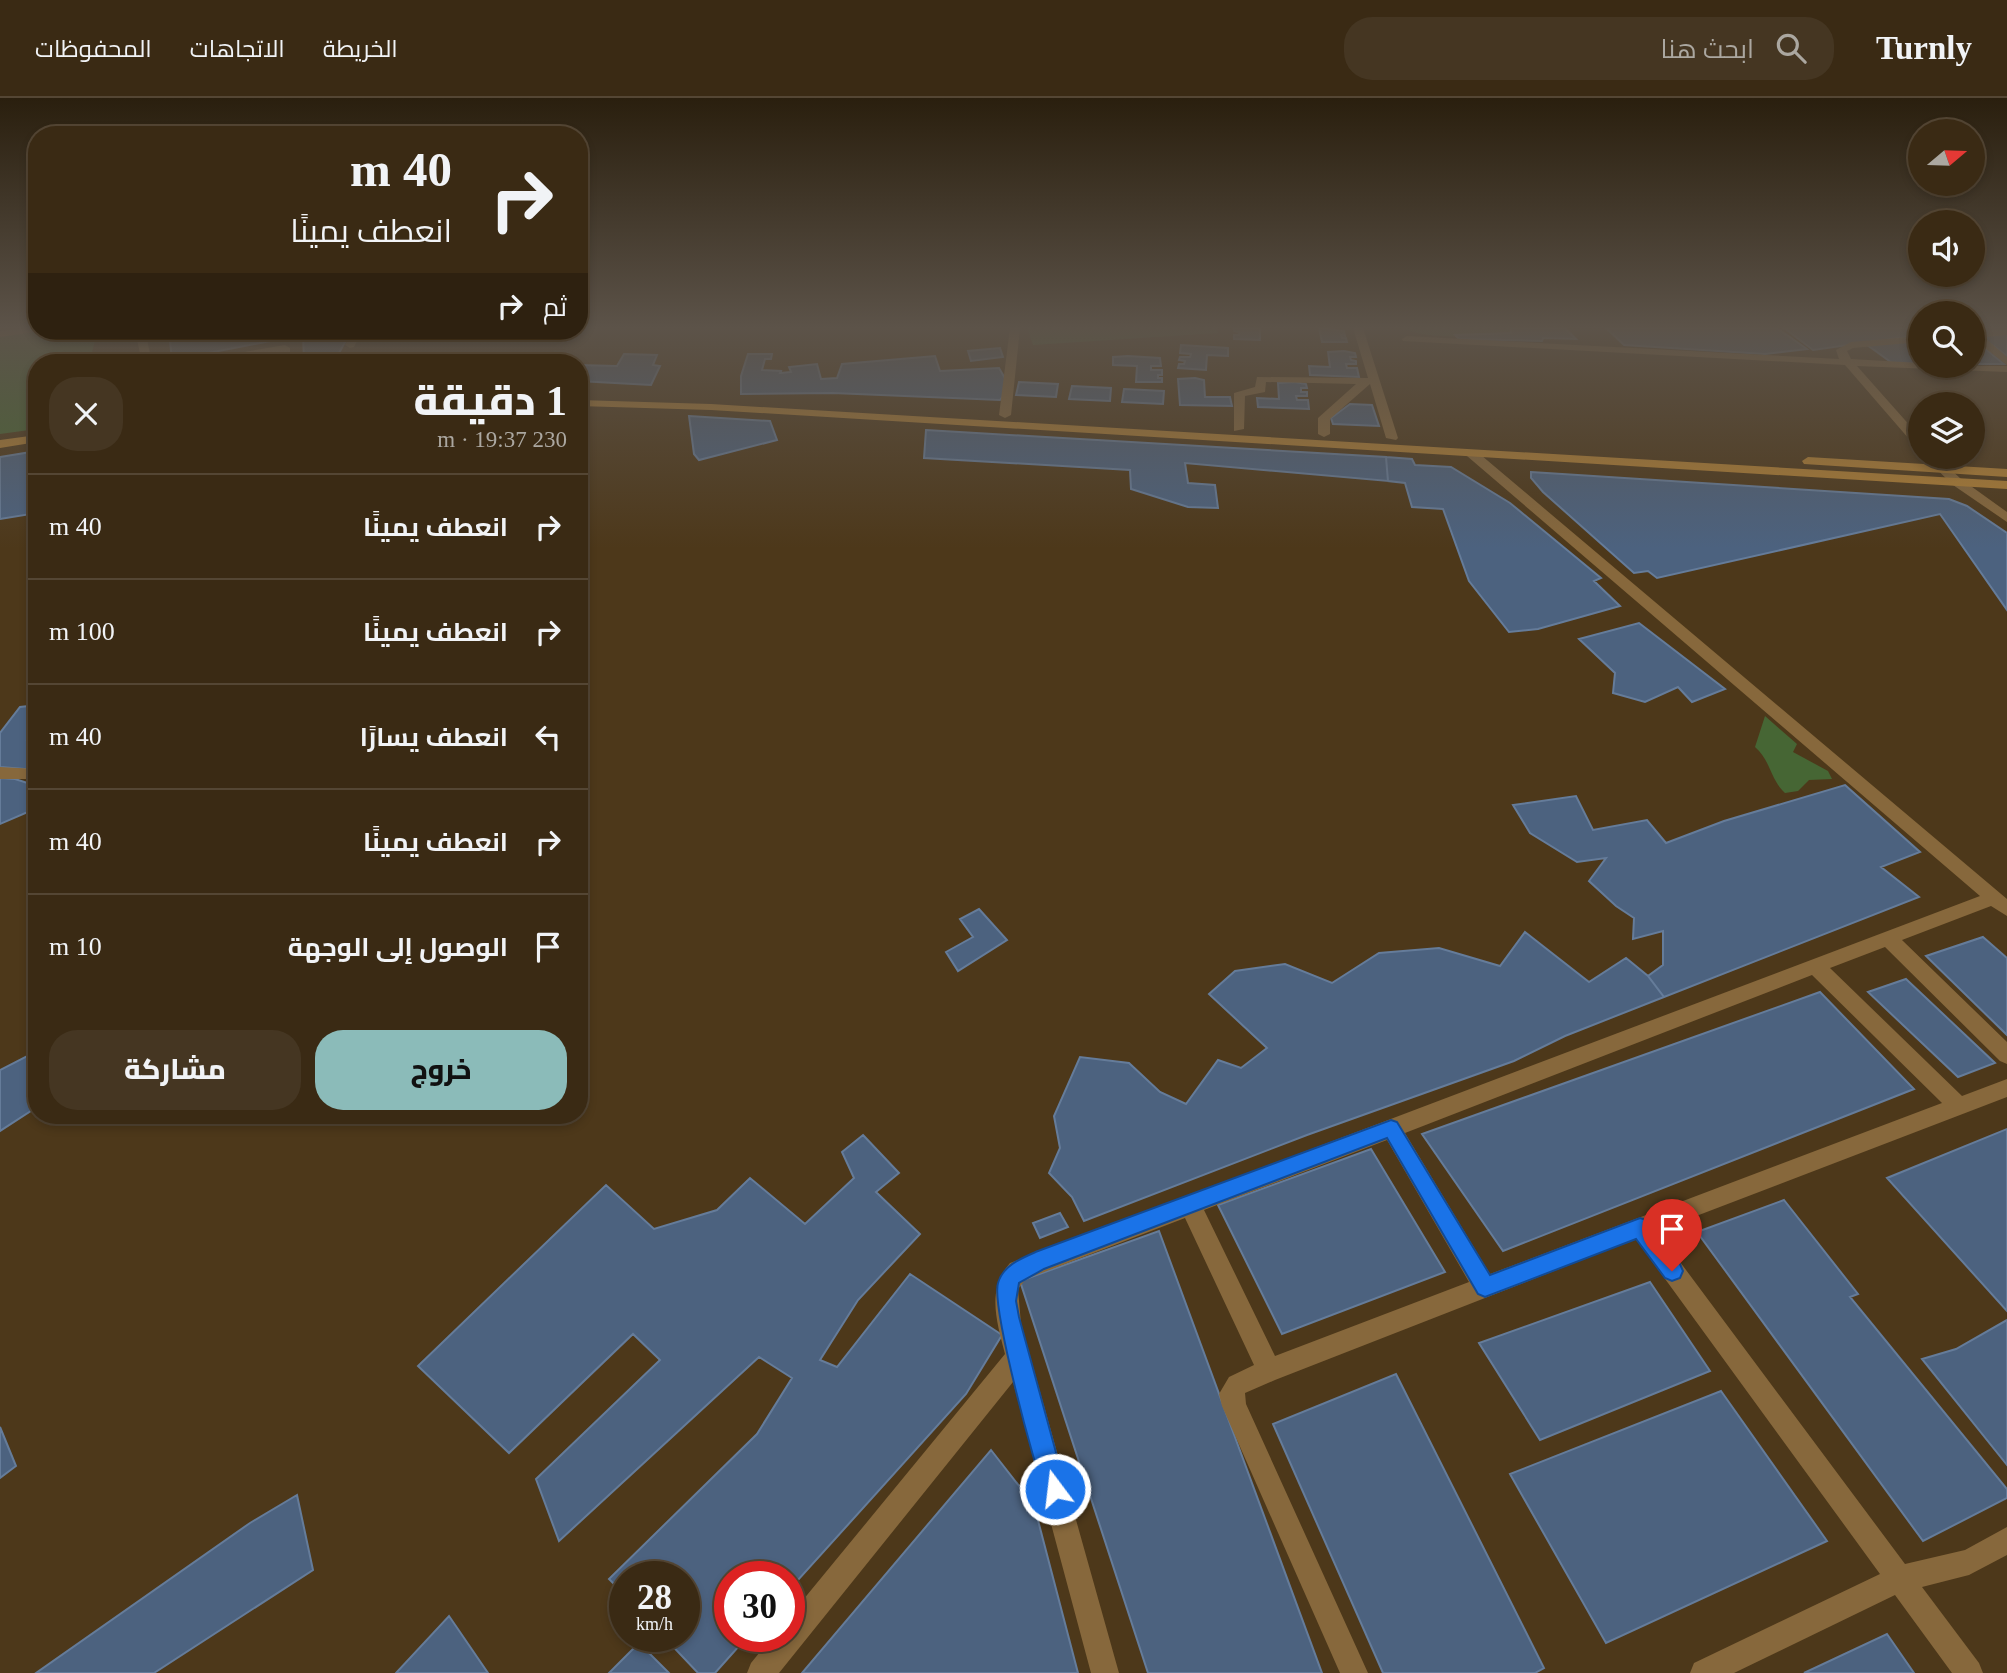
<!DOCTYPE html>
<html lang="ar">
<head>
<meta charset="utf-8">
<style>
	body { margin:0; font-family:"Times New Roman",Cairo,serif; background:#453622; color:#f1f3f6; direction:rtl; height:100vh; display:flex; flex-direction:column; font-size:26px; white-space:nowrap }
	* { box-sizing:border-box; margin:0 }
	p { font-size:23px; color:#aba7a0 }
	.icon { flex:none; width:38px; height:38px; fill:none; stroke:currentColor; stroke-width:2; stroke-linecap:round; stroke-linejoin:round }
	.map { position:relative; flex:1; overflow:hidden; direction:ltr }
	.panel { position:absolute; left:28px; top:256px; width:560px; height:770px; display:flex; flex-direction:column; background:#3a2a14; border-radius:28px; box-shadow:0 4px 10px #0003,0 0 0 2px #544634; direction:rtl }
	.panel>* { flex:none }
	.banner { position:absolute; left:28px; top:28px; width:560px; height:214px; border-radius:28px; box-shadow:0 4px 10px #0003,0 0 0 2px #544634; direction:rtl; background:#3a2a14; color:#f1f3f6; overflow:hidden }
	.needle { width:46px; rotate:71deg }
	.fabs { position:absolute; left:1908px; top:21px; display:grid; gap:14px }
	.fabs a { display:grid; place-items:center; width:77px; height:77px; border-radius:50%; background:#3a2a14; box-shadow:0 4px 10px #0003,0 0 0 2px #544634; font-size:35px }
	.speed { position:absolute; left:609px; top:1463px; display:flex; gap:14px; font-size:35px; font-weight:700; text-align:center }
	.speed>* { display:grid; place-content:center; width:91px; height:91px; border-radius:50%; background:#3a2a14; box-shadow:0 4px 10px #0003,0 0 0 2px #544634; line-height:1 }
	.speed small { font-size:18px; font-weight:400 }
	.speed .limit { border:10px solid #d22; background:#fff; color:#111 }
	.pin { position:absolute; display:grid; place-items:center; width:60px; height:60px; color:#fff; margin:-72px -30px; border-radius:50% 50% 50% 0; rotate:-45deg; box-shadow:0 0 7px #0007 }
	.pin .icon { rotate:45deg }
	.me { position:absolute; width:77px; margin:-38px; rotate:345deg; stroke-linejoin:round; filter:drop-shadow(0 0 5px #0008) }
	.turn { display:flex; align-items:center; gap:24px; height:147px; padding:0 21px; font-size:32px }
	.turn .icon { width:91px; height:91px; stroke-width:2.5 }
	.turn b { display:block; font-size:49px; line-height:60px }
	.then { display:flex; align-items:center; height:66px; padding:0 21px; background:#0003; gap:14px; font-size:26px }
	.round { display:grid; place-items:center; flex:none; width:74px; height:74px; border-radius:28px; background:#453622 }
	.head { display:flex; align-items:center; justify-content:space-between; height:119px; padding:0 21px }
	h1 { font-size:42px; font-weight:800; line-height:52px }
	.cta { display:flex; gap:14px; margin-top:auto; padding:14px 21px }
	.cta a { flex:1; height:80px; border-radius:28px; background:#8bbbb9; color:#111; font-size:28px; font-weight:800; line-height:80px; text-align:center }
	.cta a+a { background:#453622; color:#f1f3f6 }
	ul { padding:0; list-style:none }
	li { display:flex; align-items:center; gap:21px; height:105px; padding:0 21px; border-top:2px solid #544634 }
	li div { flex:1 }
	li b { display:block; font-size:26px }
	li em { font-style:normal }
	header { display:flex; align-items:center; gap:42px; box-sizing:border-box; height:98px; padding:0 35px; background:#3a2a14; border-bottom:2px solid #544634 }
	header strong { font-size:33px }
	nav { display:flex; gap:38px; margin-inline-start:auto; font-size:24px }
	.search { width:490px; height:63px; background:#453622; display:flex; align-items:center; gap:18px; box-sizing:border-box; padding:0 24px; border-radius:28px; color:#aba7a0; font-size:26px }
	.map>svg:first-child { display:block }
	.green { fill:#466634 }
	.building { fill:#4c627f; stroke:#657c9a; stroke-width:2 }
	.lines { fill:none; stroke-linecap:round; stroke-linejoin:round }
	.street { fill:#87683c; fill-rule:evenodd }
	.secondary { fill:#b07f34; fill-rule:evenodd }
	.route { fill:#1a73e8; stroke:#114b97; stroke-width:2 }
</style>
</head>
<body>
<header>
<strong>Turnly</strong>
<div class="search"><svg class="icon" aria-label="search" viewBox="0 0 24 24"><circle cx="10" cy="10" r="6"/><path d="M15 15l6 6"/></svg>ابحث هنا</div>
<nav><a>الخريطة</a><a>الاتجاهات</a><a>المحفوظات</a></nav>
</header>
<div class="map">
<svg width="2007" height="1575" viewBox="0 0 2007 1575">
	<rect width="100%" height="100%" fill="#4d381a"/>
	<path class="green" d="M 1027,230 L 1217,230 L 1218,235 L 1033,247 Z
		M 1404,230 L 1511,230 L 1511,235 C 1481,236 1431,244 1404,230 Z
		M 37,233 L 97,233 L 90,264 L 37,264 L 37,331 L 0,336 L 0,236 Z
		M 1765,618 L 1797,646 L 1793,654 L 1828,673 L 1832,681 L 1809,682 L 1798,693 L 1785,695 C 1770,681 1771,663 1755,649 Z"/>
	<path class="building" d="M 1234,230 L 1260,230 L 1260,242 L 1234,241 L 1234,237 L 1239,237 L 1239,234 L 1234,233 Z
		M 1319,230 L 1344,233 L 1345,238 L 1341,237 L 1342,240 L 1346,240 L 1347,244 L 1322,244 Z
		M 1511,230 L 1565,230 L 1576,241 L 1543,240 L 1542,243 L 1459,241 L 1455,237 L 1511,235 Z
		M 1606,230 L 1777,230 L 1807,251 L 1765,256 L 1624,247 Z
		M 1784,230 L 1920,230 L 1920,237 L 1813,252 Z
		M 169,233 L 278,233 L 276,242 L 172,262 Z
		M 305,233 L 351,233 L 339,255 L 304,262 L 303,238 Z
		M 2007,235 L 2007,258 L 1979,237 Z
		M 1972,240 L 2004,266 L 1972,266 Z
		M 1920,243 L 1920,266 L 1892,265 L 1866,246 Z
		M 1181,247 L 1228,250 L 1228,258 L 1207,257 L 1206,272 L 1178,270 L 1179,266 L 1184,266 L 1185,263 L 1179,262 L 1180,259 L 1190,259 L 1191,256 L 1180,255 Z
		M 1000,250 L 1003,259 L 971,263 L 968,253 Z
		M 1344,253 L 1355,255 L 1356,259 L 1350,259 L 1351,262 L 1356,263 L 1356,266 L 1346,266 L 1347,270 L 1357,270 L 1359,279 L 1310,277 L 1309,268 L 1330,269 L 1328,254 Z
		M 276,255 L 279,264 L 224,264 Z
		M 396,255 L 415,255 L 405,264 L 322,264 L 350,256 L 392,258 Z
		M 432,255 L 453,256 L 458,260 L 499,262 L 507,257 L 532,259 L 529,264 L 424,264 Z
		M 624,256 L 657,257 L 653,267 L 660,268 L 651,287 L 579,283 L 579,267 L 617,268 Z
		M 748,256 L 772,256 L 771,261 L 765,261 L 762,272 L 781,273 L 780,275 L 791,274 L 789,269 L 817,266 L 821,281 L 837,280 L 842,266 L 935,258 L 940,273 L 999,270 L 1006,282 L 1004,297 L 1000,302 L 833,295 L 741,296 L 741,278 Z
		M 1128,258 L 1160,260 L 1161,268 L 1151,268 L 1151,272 L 1162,272 L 1162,277 L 1158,277 L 1158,280 L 1162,280 L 1162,284 L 1136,284 L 1137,268 L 1113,267 L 1113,259 Z
		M 1195,280 L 1204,282 L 1205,299 L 1230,299 L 1232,308 L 1180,307 L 1178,281 Z
		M 1019,284 L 1058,286 L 1056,299 L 1016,297 Z
		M 1295,284 L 1306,286 L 1307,290 L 1301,290 L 1301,294 L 1307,294 L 1307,298 L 1296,298 L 1297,302 L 1308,302 L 1309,311 L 1258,309 L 1257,300 L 1279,301 L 1278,285 Z
		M 1072,288 L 1111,290 L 1110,303 L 1069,301 Z
		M 1124,291 L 1164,293 L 1163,306 L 1122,304 Z
		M 1350,306 L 1372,307 L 1379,328 L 1333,326 L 1331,320 Z
		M 689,318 L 770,323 L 777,342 L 699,362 L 694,356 Z
		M 926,332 L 1386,359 L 1388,383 L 1185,365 L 1188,385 L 1215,387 L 1218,410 L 1188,409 L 1131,391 L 1130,372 L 924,360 Z
		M 37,353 L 37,415 L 0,421 L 0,359 Z
		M 1386,359 L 1412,361 L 1415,367 L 1451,369 L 1510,405 L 1601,480 L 1594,483 L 1620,508 L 1538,531 L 1509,534 L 1469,483 L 1443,411 L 1412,409 L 1405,385 L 1388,383 Z
		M 1531,374 L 1949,401 L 1967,408 L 2007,435 L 2007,512 L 1940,416 L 1657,480 L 1648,473 L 1634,475 L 1543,394 L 1531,380 Z
		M 1639,525 L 1725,591 L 1692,604 L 1678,589 L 1645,604 L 1613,595 L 1615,575 L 1579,541 Z
		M 37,607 L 37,631 L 28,641 L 37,640 L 37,672 L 0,669 L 0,635 L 20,609 Z
		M 0,680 L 15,681 L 37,688 L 37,710 L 0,726 Z
		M 1845,687 L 1920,754 L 1881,769 L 1919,799 L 1664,899 L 1648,878 L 1663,867 L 1663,833 L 1633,841 L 1634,820 L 1616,808 L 1589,783 L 1606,760 L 1577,764 L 1530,735 L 1513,707 L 1576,698 L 1593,732 L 1647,722 L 1666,745 L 1724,723 Z
		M 979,811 L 1007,842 L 958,873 L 946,854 L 973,839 L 960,821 Z
		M 1525,834 L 1589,884 L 1626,860 L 1648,878 L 1664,899 L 1565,938 L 1514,963 L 1307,1037 L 1084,1123 L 1072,1099 L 1049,1075 L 1060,1050 L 1054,1018 L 1080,959 L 1129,965 L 1160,994 L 1186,1006 L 1218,962 L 1241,970 L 1267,950 L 1209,896 L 1235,873 L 1285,866 L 1332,885 L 1379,855 L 1439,850 L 1500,868 Z
		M 1983,839 L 2007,860 L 2007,937 L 1926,858 Z
		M 1906,881 L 1995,965 L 1958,979 L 1868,894 Z
		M 1820,894 L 1914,991 L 1503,1153 L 1422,1036 Z
		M 35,954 L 37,1009 L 0,1033 L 0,972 Z
		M 2007,1031 L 2007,1213 L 1887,1080 Z
		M 863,1037 L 899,1075 L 876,1094 L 920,1136 L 858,1202 L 820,1262 L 837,1269 L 910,1176 L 1002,1237 L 966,1296 L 789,1492 L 789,1479 L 730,1479 L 730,1538 L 748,1538 L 715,1575 L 698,1575 L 663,1538 L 684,1538 L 684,1479 L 625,1479 L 625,1497 L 609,1481 L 757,1336 L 792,1280 L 759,1259 L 559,1443 L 536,1381 L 660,1262 L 633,1236 L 509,1355 L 418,1268 L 606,1087 L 654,1131 L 717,1112 L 750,1080 L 805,1126 L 854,1080 L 842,1054 Z
		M 1371,1051 L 1445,1174 L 1282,1236 L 1218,1107 Z
		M 1784,1102 L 1858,1196 L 1850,1199 L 2007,1391 L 2007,1400 L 1923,1443 L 1697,1134 Z
		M 1060,1115 L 1068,1129 L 1040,1140 L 1033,1125 Z
		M 1159,1133 L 1322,1575 L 1148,1575 L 1020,1183 Z
		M 1650,1184 L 1710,1273 L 1540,1342 L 1479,1245 Z
		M 2007,1222 L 2007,1367 L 1922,1261 L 1956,1251 Z
		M 1396,1276 L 1544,1570 L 1535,1575 L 1383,1575 L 1273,1326 Z
		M 1721,1293 L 1827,1443 L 1606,1545 L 1510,1376 Z
		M 0,1329 L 16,1368 L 0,1380 Z
		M 991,1352 L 1034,1407 L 1078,1575 L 802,1575 Z
		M 297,1397 L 313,1472 L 154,1575 L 36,1575 L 250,1425 Z
		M 449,1518 L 488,1575 L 396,1575 Z
		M 1887,1536 L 1914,1575 L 1804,1575 Z
		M 639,1545 L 669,1575 L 609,1575 Z"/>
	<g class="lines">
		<path class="street" d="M 27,230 L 42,233 L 0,239 L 0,233 Z
			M 1010,230 L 1020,230 L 1011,317 L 1005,320 L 999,317 Z
			M 1353,230 L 1363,230 L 1398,340 L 1396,342 L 1386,340 L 1370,286 L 1330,321 L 1330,336 L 1324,339 L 1318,336 L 1318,320 L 1356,286 L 1266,284 L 1265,294 L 1245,298 L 1244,331 L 1234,333 L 1234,295 L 1255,289 L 1257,279 L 1368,280 Z
			M 2007,231 L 2007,237 L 1984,239 L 2007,259 L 2007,267 L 1972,240 L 1972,233 Z
			M 135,233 L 145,233 L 152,264 L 142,264 Z
			M 352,233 L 362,233 L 354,249 L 350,250 L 345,247 Z
			M 1407,238 L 1839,261 L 1836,252 L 1851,244 L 1920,238 L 1920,244 L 1853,250 L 1847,253 L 1851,261 L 1920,265 L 1920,268 L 2007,268 L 2007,274 L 1857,268 L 1920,339 L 1920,350 L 1916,349 L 1845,267 L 1403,243 L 1402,241 Z
			M 285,247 L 290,250 L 290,264 L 280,264 L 280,254 L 220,264 L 198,264 L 203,261 Z
			M 1467,352 L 1475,352 L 2007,801 L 2007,818 L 1991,808 L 1902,842 L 2007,944 L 2007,966 L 2000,963 L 1885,849 L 1830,870 L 1962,998 L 2007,981 L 2007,999 L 1657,1133 L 1905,1466 L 1965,1452 L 2007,1429 L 2007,1457 L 1969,1477 L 1922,1489 L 1979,1565 L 1983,1575 L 1952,1575 L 1895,1497 L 1734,1575 L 1690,1575 L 1694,1565 L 1880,1476 L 1636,1141 L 1275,1282 L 1245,1295 L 1246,1306 L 1368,1575 L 1340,1575 L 1222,1308 L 1219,1296 L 1229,1279 L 1254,1267 L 1185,1120 L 1026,1181 L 1018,1191 L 1021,1226 L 1119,1575 L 1091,1575 L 1013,1284 L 779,1575 L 747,1575 L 751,1565 L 773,1538 L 789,1538 L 789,1519 L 1005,1256 C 997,1224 986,1192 1010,1165 L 1980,798 L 1467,358 ZM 1812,877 L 1942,1005 L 1490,1176 L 1405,1035 ZM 1387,1042 L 1469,1184 L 1275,1258 L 1204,1112 Z
			M 1924,359 L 1937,359 L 1961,381 L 2007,414 L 2007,424 L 1953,387 Z
			M 0,669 L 37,671 L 37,681 L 0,681 Z"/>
		<path class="secondary" d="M 579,302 L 711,306 L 2007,383 L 2007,391 L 711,312 L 579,308 Z
			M 37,337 L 37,344 L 0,350 L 0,342 Z
			M 1808,359 L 2007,371 L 2007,379 L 1804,366 L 1802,363 Z"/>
	</g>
	<linearGradient id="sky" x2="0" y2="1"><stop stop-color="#2a1f0e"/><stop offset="0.51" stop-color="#5c5349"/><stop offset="1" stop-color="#5c5349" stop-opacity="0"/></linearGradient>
	<rect width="2007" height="450" fill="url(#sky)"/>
	<path class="route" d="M 1391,1022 L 1397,1024 L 1490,1177 L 1640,1120 L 1647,1122 L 1680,1166 L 1683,1173 L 1680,1180 L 1672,1183 L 1665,1180 L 1636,1141 L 1485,1199 L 1478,1196 L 1387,1040 L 1044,1171 L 1019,1185 L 1016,1203 L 1019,1219 L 1066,1391 L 1063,1399 L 1055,1402 L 1046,1399 C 1035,1371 991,1208 998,1185 C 1003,1167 1022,1160 1038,1153 Z"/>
</svg>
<div class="fabs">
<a><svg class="needle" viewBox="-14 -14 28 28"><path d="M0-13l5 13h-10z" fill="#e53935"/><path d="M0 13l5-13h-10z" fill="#aba7a0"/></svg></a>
<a><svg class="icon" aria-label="sound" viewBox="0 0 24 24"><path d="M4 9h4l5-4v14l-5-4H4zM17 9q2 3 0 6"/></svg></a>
<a><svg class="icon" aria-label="search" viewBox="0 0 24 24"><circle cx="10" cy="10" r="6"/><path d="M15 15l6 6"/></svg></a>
<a><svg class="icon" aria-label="layers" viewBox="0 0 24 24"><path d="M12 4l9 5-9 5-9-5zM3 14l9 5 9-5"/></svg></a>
</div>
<div class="speed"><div>28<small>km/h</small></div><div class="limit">30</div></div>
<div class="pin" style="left:1672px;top:1173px;background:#d93025"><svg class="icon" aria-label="arrive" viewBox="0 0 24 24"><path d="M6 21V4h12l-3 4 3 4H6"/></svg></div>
<svg class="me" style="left:1055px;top:1391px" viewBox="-20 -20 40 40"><circle r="17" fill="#1a73e8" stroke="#fff" stroke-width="3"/><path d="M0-11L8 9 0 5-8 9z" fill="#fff"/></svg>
<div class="banner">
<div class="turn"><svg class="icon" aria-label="right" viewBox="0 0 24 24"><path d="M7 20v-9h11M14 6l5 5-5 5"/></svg><div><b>40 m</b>انعطف يمينًا</div></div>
<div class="then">ثم<svg class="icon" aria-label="right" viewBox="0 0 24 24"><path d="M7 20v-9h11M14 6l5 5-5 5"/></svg></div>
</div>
<section class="panel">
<div class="head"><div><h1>1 دقيقة</h1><p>230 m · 19:37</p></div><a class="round"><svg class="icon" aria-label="close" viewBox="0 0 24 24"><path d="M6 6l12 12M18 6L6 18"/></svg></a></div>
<ul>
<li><svg class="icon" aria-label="right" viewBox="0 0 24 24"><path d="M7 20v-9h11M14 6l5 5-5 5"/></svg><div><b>انعطف يمينًا</b></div><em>40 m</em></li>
<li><svg class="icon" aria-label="right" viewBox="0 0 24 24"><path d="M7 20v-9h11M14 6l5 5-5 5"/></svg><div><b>انعطف يمينًا</b></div><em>100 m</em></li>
<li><svg class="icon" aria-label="left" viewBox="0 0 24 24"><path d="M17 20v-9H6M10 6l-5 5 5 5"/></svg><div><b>انعطف يسارًا</b></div><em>40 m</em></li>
<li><svg class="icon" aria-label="right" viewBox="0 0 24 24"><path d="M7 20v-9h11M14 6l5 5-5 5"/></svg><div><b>انعطف يمينًا</b></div><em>40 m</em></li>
<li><svg class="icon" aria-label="arrive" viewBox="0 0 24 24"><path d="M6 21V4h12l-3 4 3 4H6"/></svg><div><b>الوصول إلى الوجهة</b></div><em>10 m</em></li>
</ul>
<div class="cta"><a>خروج</a><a>مشاركة</a></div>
</section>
</div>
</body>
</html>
